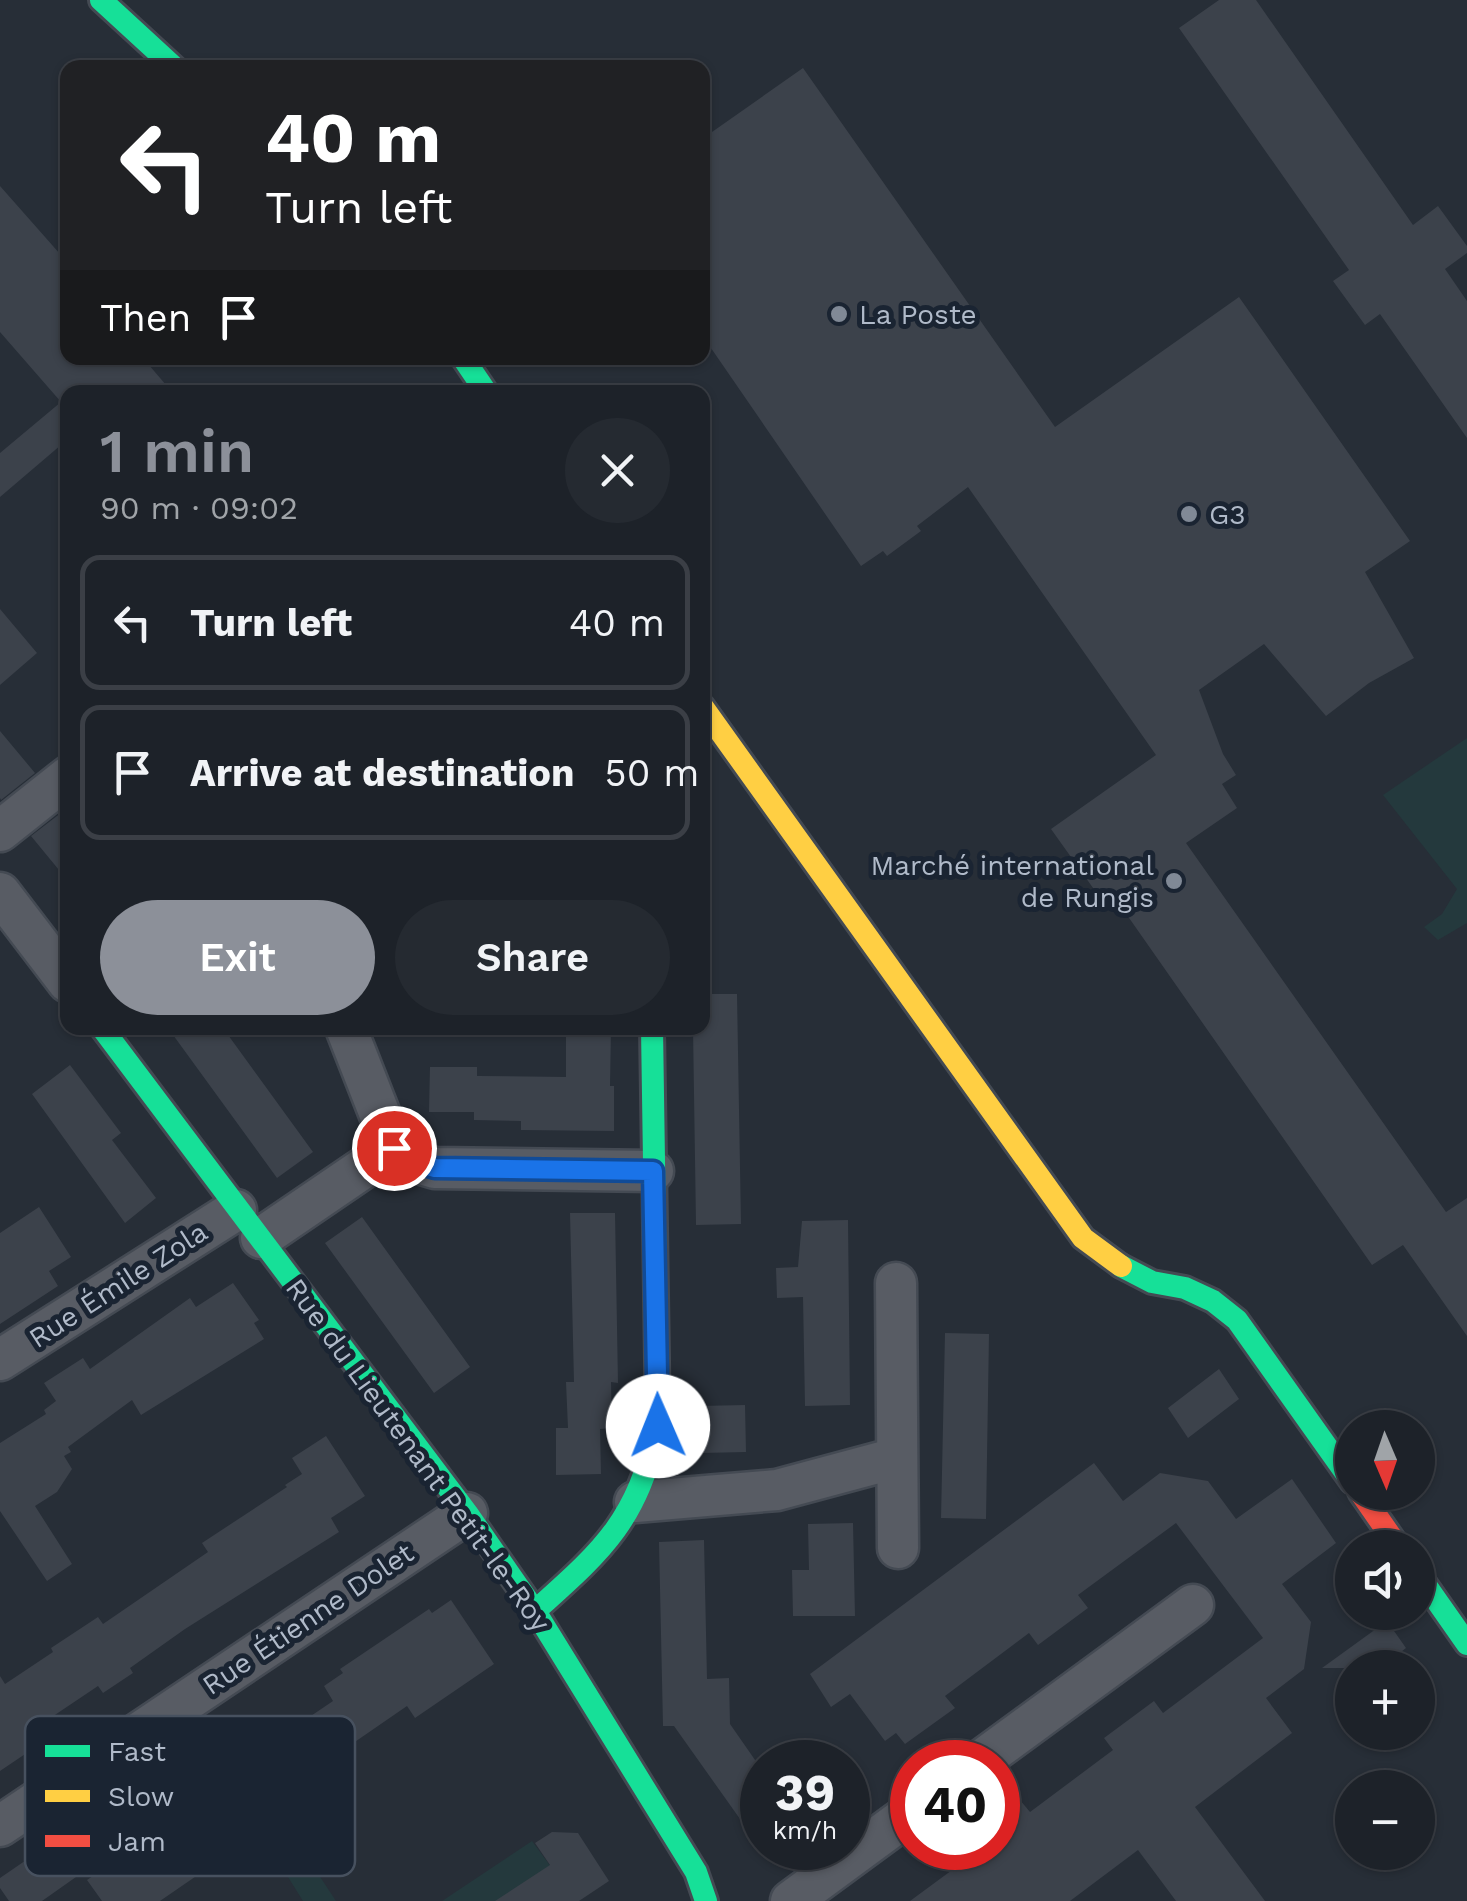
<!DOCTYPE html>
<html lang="en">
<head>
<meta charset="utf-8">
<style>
	body { margin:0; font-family:"Work Sans",sans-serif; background:#252a31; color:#f1f3f6; height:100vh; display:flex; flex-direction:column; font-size:38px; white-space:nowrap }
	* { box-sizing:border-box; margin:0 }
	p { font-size:32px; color:#a0a4a8 }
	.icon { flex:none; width:55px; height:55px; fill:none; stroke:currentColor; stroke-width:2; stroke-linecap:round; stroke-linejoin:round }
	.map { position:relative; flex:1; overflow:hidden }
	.panel { position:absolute; left:60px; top:385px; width:650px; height:650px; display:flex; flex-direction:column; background:#1d2229; border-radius:20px; box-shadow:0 2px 8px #0004,0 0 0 2px #3b3f46 }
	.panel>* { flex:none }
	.banner { position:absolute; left:60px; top:60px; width:650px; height:305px; border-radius:20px; box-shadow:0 2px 8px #0004,0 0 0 2px #3b3f46; background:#202124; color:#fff; overflow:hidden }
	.needle { width:65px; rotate:178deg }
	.controls { position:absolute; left:1335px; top:1410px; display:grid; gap:20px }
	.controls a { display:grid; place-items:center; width:100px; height:100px; border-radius:50%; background:#1d2229; box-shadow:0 2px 8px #0004,0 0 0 2px #3b3f46; font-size:50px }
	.speed { position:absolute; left:740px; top:1740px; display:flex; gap:20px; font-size:50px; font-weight:700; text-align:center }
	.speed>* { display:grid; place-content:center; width:130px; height:130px; border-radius:50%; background:#1d2229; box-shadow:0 2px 8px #0004,0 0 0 2px #3b3f46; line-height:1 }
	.speed small { font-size:25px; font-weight:400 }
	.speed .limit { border:15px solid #d22; background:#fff; color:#111 }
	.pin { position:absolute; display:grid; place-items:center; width:85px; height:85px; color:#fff; margin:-42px; border:5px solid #fff; border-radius:50%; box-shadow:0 2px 10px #0007 }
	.me { position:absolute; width:110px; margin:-55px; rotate:359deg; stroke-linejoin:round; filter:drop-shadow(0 0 8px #0008) }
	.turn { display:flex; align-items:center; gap:35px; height:210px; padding:0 40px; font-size:45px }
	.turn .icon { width:130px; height:130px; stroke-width:2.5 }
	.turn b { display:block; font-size:70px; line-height:85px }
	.then { display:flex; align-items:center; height:95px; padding:0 40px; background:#0003; gap:20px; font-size:38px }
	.round { display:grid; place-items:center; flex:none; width:105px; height:105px; border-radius:52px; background:#252a31 }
	.headline { display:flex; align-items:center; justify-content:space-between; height:170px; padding:0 40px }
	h1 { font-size:60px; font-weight:600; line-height:75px; color:#8c9099 }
	.primary-button { display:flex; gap:20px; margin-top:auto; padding:20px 40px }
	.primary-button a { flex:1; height:115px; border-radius:60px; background:#8c9099; color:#fff; font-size:40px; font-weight:600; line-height:115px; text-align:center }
	.primary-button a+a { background:#252a31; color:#f1f3f6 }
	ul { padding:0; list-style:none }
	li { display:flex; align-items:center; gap:30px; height:135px; margin:0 20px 15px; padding:0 20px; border:5px solid #3b3f46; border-radius:20px }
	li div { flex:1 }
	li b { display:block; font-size:38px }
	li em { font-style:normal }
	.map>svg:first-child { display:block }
	.green { fill:#24393d }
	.building { fill:#3c424b }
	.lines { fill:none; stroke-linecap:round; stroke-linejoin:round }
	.street-casing { stroke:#444a53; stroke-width:45 }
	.fast-casing { stroke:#444a53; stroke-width:28 }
	.slow-casing { stroke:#444a53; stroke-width:28 }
	.jam-casing { stroke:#444a53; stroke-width:28 }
	.street { stroke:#585c64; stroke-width:40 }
	.fast { stroke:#16e098; stroke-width:22 }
	.slow { stroke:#ffcf43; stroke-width:22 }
	.jam { stroke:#f24e42; stroke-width:22 }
	.route-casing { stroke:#114b97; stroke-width:25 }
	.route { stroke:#1a73e8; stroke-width:18 }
	.poi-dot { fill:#808996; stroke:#1a2432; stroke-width:4 }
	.labels { text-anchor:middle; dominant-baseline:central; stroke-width:10; stroke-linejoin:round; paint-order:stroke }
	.poi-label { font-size:28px; fill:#b0bac9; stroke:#1a2432; text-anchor:start }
	.street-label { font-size:28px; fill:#b0bac9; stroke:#1a2432 }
	.key { fill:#1a2432; stroke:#47515f; stroke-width:2.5 }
	.key-label { font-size:28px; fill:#b0bac9 }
</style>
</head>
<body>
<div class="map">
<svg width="1467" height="1901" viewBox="0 0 1467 1901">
	<rect width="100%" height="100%" fill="#272e37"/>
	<path class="green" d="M 1467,738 L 1467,923 L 1438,940 L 1424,927 L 1442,914 L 1457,889 L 1383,795 Z
		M 532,1841 L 554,1871 L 510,1901 L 442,1901 Z
		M 311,1863 L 336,1901 L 303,1901 L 288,1877 Z"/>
	<path class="building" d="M 1219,0 L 1256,0 L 1413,225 L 1438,206 L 1467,246 L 1467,253 L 1445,269 L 1467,301 L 1467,438 L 1380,314 L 1365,325 L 1333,281 L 1349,270 L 1179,28 Z
		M 803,68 L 1055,427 L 1239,297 L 1410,541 L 1365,572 L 1414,658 L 1369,683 L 1326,716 L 1264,644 L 1199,690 L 1223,754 L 1236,775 L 1222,784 L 1237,808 L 1186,843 L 1446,1212 L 1467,1198 L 1467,1336 L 1403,1245 L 1372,1265 L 1113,895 L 1103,902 L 1051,829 L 1156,755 L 968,487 L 917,526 L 921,531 L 887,556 L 883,551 L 861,566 L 702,335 L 702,139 Z
		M 0,186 L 68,263 L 68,358 L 143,358 L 172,392 L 68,392 L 68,439 L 0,497 L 0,453 L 61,402 L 0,332 Z
		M 0,609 L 37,653 L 0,685 Z
		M 0,731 L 35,773 L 1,800 L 0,798 Z
		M 66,809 L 68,810 L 68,881 L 31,836 Z
		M 702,994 L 737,994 L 741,1224 L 696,1225 L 693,1028 L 702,1028 Z
		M 168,1028 L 223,1028 L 313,1152 L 277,1178 Z
		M 566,1028 L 611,1028 L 610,1086 L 614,1086 L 614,1131 L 521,1130 L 521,1121 L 474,1120 L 474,1112 L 429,1112 L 430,1067 L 477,1067 L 477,1076 L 566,1077 Z
		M 70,1065 L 121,1133 L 112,1140 L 156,1198 L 125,1223 L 32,1094 Z
		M 39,1207 L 71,1257 L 49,1271 L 58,1286 L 0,1324 L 0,1233 Z
		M 570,1213 L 615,1213 L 618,1383 L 611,1382 L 612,1428 L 600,1429 L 601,1474 L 556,1475 L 556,1428 L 568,1428 L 566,1382 L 574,1382 Z
		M 362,1217 L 470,1367 L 434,1393 L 325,1243 Z
		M 848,1220 L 850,1405 L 805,1406 L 803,1297 L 777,1298 L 776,1268 L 798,1267 L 802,1221 Z
		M 233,1283 L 259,1320 L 254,1323 L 264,1339 L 141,1415 L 132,1400 L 68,1447 L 71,1452 L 64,1456 L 72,1469 L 57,1492 L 35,1506 L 72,1564 L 47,1581 L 0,1511 L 0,1443 L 46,1414 L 44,1410 L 56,1401 L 44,1383 L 83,1358 L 90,1369 L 190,1298 L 196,1307 Z
		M 945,1333 L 989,1334 L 986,1519 L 941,1518 Z
		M 1219,1369 L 1239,1399 L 1188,1438 L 1168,1408 Z
		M 745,1405 L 746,1452 L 701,1453 L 700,1406 Z
		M 326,1436 L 365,1496 L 331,1518 L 339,1532 L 185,1629 L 130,1668 L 133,1673 L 103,1693 L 98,1686 L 34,1729 L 43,1742 L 0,1771 L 0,1676 L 5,1684 L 53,1652 L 51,1648 L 98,1617 L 103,1624 L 208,1552 L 202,1543 L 287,1487 L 285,1485 L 302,1474 L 292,1458 Z
		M 1094,1463 L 1123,1501 L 1160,1473 L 1208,1481 L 1236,1519 L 1292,1479 L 1336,1543 L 1282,1584 L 1311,1622 L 1304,1669 L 1266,1698 L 1292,1733 L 1195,1807 L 1265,1901 L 1176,1901 L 1138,1850 L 1070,1901 L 910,1901 L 982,1848 L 998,1848 L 998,1817 L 1020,1800 L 1030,1812 L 1113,1750 L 1104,1738 L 1154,1701 L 1163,1713 L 1263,1638 L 1176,1523 L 1078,1595 L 1088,1608 L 1038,1645 L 1029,1633 L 945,1696 L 955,1708 L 905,1744 L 896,1733 L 885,1741 L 850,1694 L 831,1707 L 810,1674 Z
		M 853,1523 L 855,1616 L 793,1616 L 792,1570 L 809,1570 L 808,1524 Z
		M 704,1540 L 707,1679 L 729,1678 L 730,1724 L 762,1770 L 762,1850 L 674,1726 L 663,1726 L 659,1542 Z
		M 451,1600 L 494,1664 L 415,1718 L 407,1706 L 259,1808 L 253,1800 L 203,1835 L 221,1859 L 160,1901 L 102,1901 L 87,1880 L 187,1812 L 200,1830 L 162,1774 L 197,1749 L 214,1773 L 264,1739 L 268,1745 L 333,1701 L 324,1686 L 343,1673 L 340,1669 L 429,1609 L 432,1613 Z
		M 1387,1621 L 1406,1648 L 1380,1668 L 1322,1668 Z
		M 552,1832 L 578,1833 L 609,1881 L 579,1901 L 495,1901 L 550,1865 L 535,1843 Z
		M 51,1843 L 76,1877 L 42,1901 L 9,1901 L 0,1888 L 0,1878 Z"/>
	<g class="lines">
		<defs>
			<path id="street" d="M 0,831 L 68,777
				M 0,893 L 68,982
				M 346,1028 L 393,1148 L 408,1160 L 435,1168 L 653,1171
				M 261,1238 L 393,1148
				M 896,1283 L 898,1548
				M 0,1360 L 236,1210
				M 635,1502 L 777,1490 L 896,1458
				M 979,1762 L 1193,1605
				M 0,1826 L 467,1513
				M 791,1901 L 912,1812"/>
			<path id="fast" d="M 101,0 L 175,68
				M 463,358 L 486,392
				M 102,1028 L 467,1513 L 535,1611 L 696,1872 L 706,1901
				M 1121,1266 L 1152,1282 L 1185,1288 L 1213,1301 L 1237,1320 L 1352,1482
				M 1418,1574 L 1467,1644
				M 535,1611 C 604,1549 636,1522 658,1427 L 652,1028"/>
			<path id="slow" d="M 702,706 L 1083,1238 L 1121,1266"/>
			<path id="jam" d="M 1360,1492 L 1399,1548"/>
		</defs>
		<use href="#street" class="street-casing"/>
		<use href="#fast" class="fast-casing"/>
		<use href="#slow" class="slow-casing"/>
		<use href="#jam" class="jam-casing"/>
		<use href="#street" class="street"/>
		<use href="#fast" class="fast"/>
		<use href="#slow" class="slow"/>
		<use href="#jam" class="jam"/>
	</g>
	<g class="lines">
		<defs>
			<path id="route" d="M 394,1148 L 408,1160 L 435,1168 L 653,1171 L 658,1426"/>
		</defs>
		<use href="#route" class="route-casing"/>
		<use href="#route" class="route"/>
	</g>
	<g class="poi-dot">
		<circle cx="839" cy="314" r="10"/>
		<circle cx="1189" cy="514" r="10"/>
		<circle cx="1174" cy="881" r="10"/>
	</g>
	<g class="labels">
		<g class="poi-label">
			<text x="859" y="314">La Poste</text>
			<text x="1209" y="514">G3</text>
			<text x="1154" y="865" text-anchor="end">Marché international<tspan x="1154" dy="32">de Rungis</tspan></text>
		</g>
		<g class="street-label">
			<text transform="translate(118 1285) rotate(-33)">Rue Émile Zola</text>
			<text transform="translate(418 1455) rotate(54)">Rue du Lieutenant Petit-le-Roy</text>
			<text transform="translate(308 1619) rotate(-34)">Rue Étienne Dolet</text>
		</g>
	</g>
	<rect x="25" y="1716" width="330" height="160" rx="15" class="key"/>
	<rect x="45" y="1745" width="45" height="12" fill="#16e098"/>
	<rect x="45" y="1790" width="45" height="12" fill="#ffcf43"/>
	<rect x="45" y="1835" width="45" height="12" fill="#f24e42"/>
	<g class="key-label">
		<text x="108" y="1761">Fast</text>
		<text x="108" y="1806">Slow</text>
		<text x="108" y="1851">Jam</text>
	</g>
</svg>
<div class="controls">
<a><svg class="needle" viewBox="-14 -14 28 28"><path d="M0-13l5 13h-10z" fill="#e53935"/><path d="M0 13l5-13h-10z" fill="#a0a4a8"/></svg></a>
<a><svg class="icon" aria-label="sound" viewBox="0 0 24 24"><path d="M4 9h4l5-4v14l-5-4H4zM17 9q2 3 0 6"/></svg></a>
<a>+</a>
<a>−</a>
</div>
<div class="speed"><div>39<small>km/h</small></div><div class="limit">40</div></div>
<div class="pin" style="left:394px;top:1148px;background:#d93025"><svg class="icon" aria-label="arrive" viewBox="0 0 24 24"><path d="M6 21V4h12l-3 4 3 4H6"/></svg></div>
<svg class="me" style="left:658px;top:1426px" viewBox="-20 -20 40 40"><circle r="19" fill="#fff"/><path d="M0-13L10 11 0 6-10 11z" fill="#1a73e8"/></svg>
<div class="banner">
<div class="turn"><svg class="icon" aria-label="left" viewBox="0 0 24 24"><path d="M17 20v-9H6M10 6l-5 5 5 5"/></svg><div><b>40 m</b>Turn left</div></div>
<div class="then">Then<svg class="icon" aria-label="arrive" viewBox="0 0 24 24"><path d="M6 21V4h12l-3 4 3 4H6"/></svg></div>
</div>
<section class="panel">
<div class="headline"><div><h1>1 min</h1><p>90 m · 09:02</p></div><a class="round"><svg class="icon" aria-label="close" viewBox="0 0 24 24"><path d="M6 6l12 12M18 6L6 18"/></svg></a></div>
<ul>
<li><svg class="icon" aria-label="left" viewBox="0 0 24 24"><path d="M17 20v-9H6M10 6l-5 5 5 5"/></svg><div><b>Turn left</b></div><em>40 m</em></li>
<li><svg class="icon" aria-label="arrive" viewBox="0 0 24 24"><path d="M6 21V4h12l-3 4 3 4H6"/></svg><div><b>Arrive at destination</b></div><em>50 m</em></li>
</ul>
<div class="primary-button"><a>Exit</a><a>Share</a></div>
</section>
</div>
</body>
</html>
